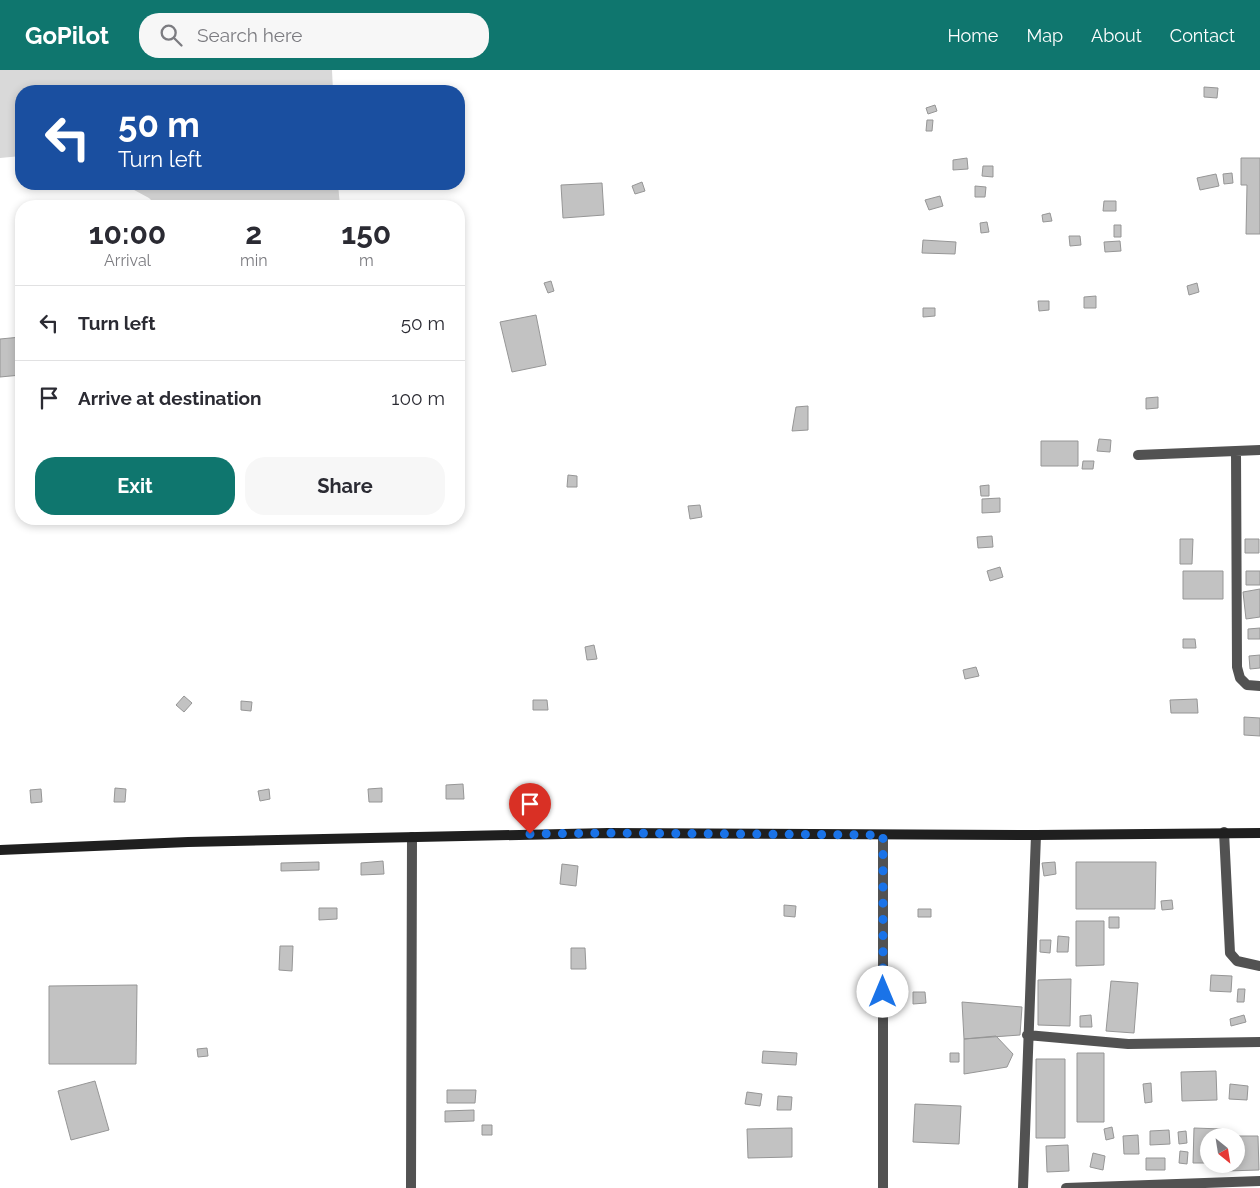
<!DOCTYPE html>
<html lang="en">
<head>
<meta charset="utf-8">
<style>
	body { margin:0; font-family:Raleway,sans-serif; background:#f7f7f7; color:#2b2b33; height:100vh; display:flex; flex-direction:column; font-size:19px; white-space:nowrap }
	* { box-sizing:border-box; margin:0 }
	p { font-size:16px; color:#7c7c81 }
	.icon { flex:none; width:28px; height:28px; fill:none; stroke:currentColor; stroke-width:2; stroke-linecap:round; stroke-linejoin:round }
	.map { position:relative; flex:1; overflow:hidden }
	.sheet { position:absolute; left:15px; top:130px; width:450px; height:325px; display:flex; flex-direction:column; background:#fff; border-radius:20px; box-shadow:0 2px 8px #0003 }
	.sheet>* { flex:none }
	.banner { position:absolute; left:15px; top:15px; width:450px; height:105px; border-radius:20px; box-shadow:0 2px 8px #0003; background:#1a4fa0; color:#fff; overflow:hidden }
	.needle { width:32px; rotate:150deg }
	.tools { position:absolute; left:1200px; top:1058px; display:grid; gap:10px }
	.tools a { display:grid; place-items:center; width:45px; height:45px; border-radius:50%; background:#fff; box-shadow:0 2px 8px #0003; font-size:25px }
	.pin { position:absolute; display:grid; place-items:center; width:42px; height:42px; color:#fff; margin:-51px -21px; border-radius:50% 50% 50% 0; rotate:-45deg; box-shadow:0 0 5px #0007 }
	.pin .icon { rotate:45deg }
	.me { position:absolute; width:55px; margin:-28px; rotate:0deg; stroke-linejoin:round; filter:drop-shadow(0 0 4px #0008) }
	.turn { display:flex; align-items:center; gap:18px; height:105px; padding:0 20px; font-size:22px }
	.turn .icon { width:65px; height:65px; stroke-width:2.5 }
	.turn b { display:block; font-size:35px; line-height:42px }
	.eta { display:flex; justify-content:space-evenly; align-items:center; height:85px; text-align:center }
	.eta b { font-size:30px; font-weight:700; line-height:35px }
	.primary-button { display:flex; gap:10px; margin-top:auto; padding:10px 20px }
	.primary-button a { flex:1; height:58px; border-radius:20px; background:#0f766e; color:#fff; font-size:20px; font-weight:700; line-height:58px; text-align:center }
	.primary-button a+a { background:#f7f7f7; color:#2b2b33 }
	ul { padding:0; list-style:none }
	li { display:flex; align-items:center; gap:15px; height:75px; padding:0 20px; border-top:1px solid #e1e1e2 }
	li div { flex:1 }
	li b { display:block; font-size:19px }
	li em { font-style:normal }
	header { display:flex; align-items:center; gap:30px; box-sizing:border-box; height:70px; padding:0 25px; background:#0f766e; color:#fff }
	header strong { font-size:24px }
	nav { display:flex; gap:28px; margin-inline-start:auto; font-size:18px }
	.search { width:350px; height:45px; background:#f7f7f7; display:flex; align-items:center; gap:12px; box-sizing:border-box; padding:0 18px; border-radius:20px; color:#7c7c81; font-size:19px }
	.map>svg:first-child { display:block }
	.green { fill:#d9d9d9 }
	.building { fill:#c2c2c2; stroke:#969696 }
	.lines { fill:none; stroke-linecap:round; stroke-linejoin:round }
	.street { stroke:#525252; stroke-width:10 }
	.secondary { stroke:#1f1f1f; stroke-width:10 }
	.route { stroke:#1a73e8; stroke-width:9; stroke-dasharray:0 16.2 }
</style>
</head>
<body>
<header>
<strong>GoPilot</strong>
<div class="search"><svg class="icon" aria-label="search" viewBox="0 0 24 24"><circle cx="10" cy="10" r="6"/><path d="M15 15l6 6"/></svg>Search here</div>
<nav><a>Home</a><a>Map</a><a>About</a><a>Contact</a></nav>
</header>
<div class="map">
<svg width="1260" height="1118" viewBox="0 0 1260 1118">
	<rect width="100%" height="100%" fill="#fff"/>
	<path class="green" d="M 0,0 L 332,0 L 333,21 L 21,21 L 21,86 L 0,88 Z
		M 123,114 L 338,114 L 340,136 L 157,136 L 149,128 Z"/>
	<path class="building" d="M 1204,17 L 1218,18 L 1217,28 L 1204,27 Z
		M 935,35 L 937,41 L 928,44 L 926,38 Z
		M 927,50 L 933,50 L 932,61 L 926,61 Z
		M 967,88 L 968,99 L 953,100 L 953,90 Z
		M 1241,88 L 1260,88 L 1260,164 L 1246,164 L 1247,115 L 1241,115 Z
		M 983,96 L 993,96 L 993,107 L 982,106 Z
		M 1232,103 L 1233,113 L 1224,114 L 1223,104 Z
		M 1216,104 L 1219,116 L 1200,120 L 1197,108 Z
		M 642,112 L 645,121 L 635,124 L 632,116 Z
		M 602,113 L 604,145 L 563,148 L 561,115 Z
		M 975,116 L 986,117 L 985,127 L 975,127 Z
		M 940,126 L 943,136 L 929,140 L 925,130 Z
		M 1104,131 L 1116,131 L 1116,141 L 1103,141 Z
		M 1050,143 L 1052,151 L 1043,152 L 1042,145 Z
		M 987,152 L 989,162 L 981,163 L 980,153 Z
		M 1114,155 L 1121,155 L 1121,167 L 1114,167 Z
		M 1069,166 L 1080,166 L 1081,175 L 1070,176 Z
		M 923,170 L 956,172 L 955,184 L 922,183 Z
		M 1120,171 L 1121,181 L 1105,182 L 1104,172 Z
		M 551,211 L 554,221 L 548,223 L 544,213 Z
		M 1197,213 L 1199,222 L 1189,225 L 1187,216 Z
		M 1096,226 L 1096,238 L 1084,238 L 1084,227 Z
		M 1038,231 L 1049,231 L 1049,240 L 1039,241 Z
		M 923,238 L 935,238 L 935,246 L 923,247 Z
		M 536,245 L 546,295 L 512,302 L 500,252 Z
		M 21,267 L 21,305 L 0,307 L 0,269 Z
		M 1158,327 L 1158,338 L 1146,339 L 1146,328 Z
		M 808,336 L 808,360 L 792,361 L 796,337 Z
		M 1099,369 L 1111,370 L 1110,382 L 1097,381 Z
		M 1041,371 L 1078,371 L 1078,396 L 1041,396 Z
		M 1083,391 L 1094,391 L 1093,399 L 1082,399 Z
		M 568,405 L 577,406 L 577,417 L 567,417 Z
		M 989,415 L 989,426 L 981,426 L 980,416 Z
		M 1000,428 L 1000,442 L 982,443 L 982,429 Z
		M 700,435 L 702,447 L 690,449 L 688,436 Z
		M 992,466 L 993,477 L 978,478 L 977,467 Z
		M 1180,469 L 1193,469 L 1192,494 L 1180,494 Z
		M 1245,469 L 1259,469 L 1259,483 L 1245,483 Z
		M 1000,497 L 1003,507 L 990,511 L 987,501 Z
		M 1183,501 L 1223,501 L 1223,529 L 1183,529 Z
		M 1246,501 L 1260,501 L 1260,515 L 1246,515 Z
		M 1260,519 L 1260,547 L 1246,549 L 1243,522 Z
		M 1260,558 L 1260,569 L 1248,569 L 1248,559 Z
		M 1183,569 L 1195,569 L 1196,578 L 1183,578 Z
		M 594,575 L 597,589 L 587,590 L 585,577 Z
		M 1260,585 L 1260,598 L 1250,599 L 1249,586 Z
		M 976,597 L 979,606 L 965,609 L 963,600 Z
		M 184,626 L 192,633 L 184,642 L 176,635 Z
		M 1197,629 L 1198,643 L 1171,643 L 1170,630 Z
		M 533,630 L 547,630 L 548,640 L 533,640 Z
		M 241,631 L 252,632 L 251,641 L 241,640 Z
		M 1244,647 L 1260,648 L 1260,666 L 1244,665 Z
		M 463,714 L 464,729 L 446,729 L 446,715 Z
		M 115,718 L 126,719 L 125,732 L 114,732 Z
		M 382,718 L 382,732 L 369,732 L 368,719 Z
		M 41,719 L 42,732 L 31,733 L 30,720 Z
		M 269,719 L 270,729 L 260,731 L 258,721 Z
		M 383,791 L 384,804 L 361,805 L 361,793 Z
		M 319,792 L 319,800 L 281,801 L 281,793 Z
		M 1055,792 L 1056,804 L 1044,806 L 1042,793 Z
		M 1076,792 L 1156,792 L 1155,839 L 1076,839 Z
		M 562,794 L 578,796 L 576,816 L 560,814 Z
		M 1172,830 L 1173,839 L 1162,840 L 1161,831 Z
		M 784,835 L 796,836 L 795,847 L 784,846 Z
		M 319,838 L 337,838 L 337,849 L 319,850 Z
		M 918,839 L 931,839 L 931,847 L 918,847 Z
		M 1109,847 L 1119,847 L 1119,858 L 1109,858 Z
		M 1076,851 L 1104,851 L 1104,895 L 1076,896 Z
		M 1058,866 L 1069,867 L 1068,882 L 1057,882 Z
		M 1040,870 L 1051,870 L 1050,883 L 1040,882 Z
		M 280,876 L 293,876 L 292,901 L 279,900 Z
		M 571,878 L 585,878 L 586,899 L 571,899 Z
		M 1211,905 L 1232,906 L 1231,922 L 1210,921 Z
		M 1071,909 L 1070,956 L 1038,955 L 1038,910 Z
		M 1111,911 L 1138,913 L 1134,963 L 1106,961 Z
		M 137,915 L 136,994 L 49,994 L 49,916 Z
		M 1238,919 L 1245,919 L 1244,932 L 1237,932 Z
		M 913,922 L 925,922 L 926,933 L 913,934 Z
		M 962,932 L 1022,937 L 1020,965 L 964,969 Z
		M 1091,945 L 1092,957 L 1080,957 L 1080,946 Z
		M 1244,945 L 1246,952 L 1231,956 L 1230,949 Z
		M 996,966 L 1013,984 L 1007,997 L 964,1004 L 964,969 Z
		M 207,978 L 208,986 L 198,987 L 197,979 Z
		M 763,981 L 797,983 L 796,995 L 762,993 Z
		M 950,983 L 959,983 L 959,992 L 950,992 Z
		M 1077,983 L 1104,983 L 1104,1052 L 1077,1052 Z
		M 1036,989 L 1065,989 L 1065,1068 L 1036,1068 Z
		M 1216,1001 L 1217,1030 L 1182,1031 L 1181,1002 Z
		M 95,1011 L 109,1060 L 71,1070 L 58,1021 Z
		M 1151,1013 L 1152,1032 L 1145,1033 L 1143,1014 Z
		M 1230,1014 L 1248,1016 L 1247,1030 L 1229,1029 Z
		M 447,1020 L 476,1020 L 475,1033 L 447,1033 Z
		M 747,1022 L 762,1024 L 760,1036 L 745,1034 Z
		M 778,1026 L 792,1027 L 791,1040 L 777,1040 Z
		M 915,1034 L 961,1036 L 959,1074 L 913,1072 Z
		M 474,1040 L 474,1051 L 445,1052 L 445,1041 Z
		M 482,1055 L 492,1055 L 492,1065 L 482,1065 Z
		M 1112,1057 L 1114,1068 L 1106,1070 L 1104,1059 Z
		M 792,1058 L 792,1087 L 748,1088 L 747,1059 Z
		M 1194,1058 L 1222,1059 L 1222,1066 L 1209,1066 L 1209,1093 L 1193,1093 Z
		M 1169,1060 L 1170,1074 L 1150,1075 L 1150,1061 Z
		M 1186,1061 L 1187,1073 L 1179,1074 L 1178,1062 Z
		M 1138,1065 L 1139,1084 L 1124,1084 L 1123,1066 Z
		M 1236,1066 L 1258,1066 L 1259,1100 L 1226,1101 L 1226,1094 L 1236,1094 Z
		M 1068,1075 L 1069,1101 L 1047,1102 L 1046,1076 Z
		M 1180,1081 L 1188,1082 L 1187,1094 L 1179,1093 Z
		M 1093,1083 L 1105,1086 L 1103,1100 L 1090,1097 Z
		M 1146,1088 L 1165,1088 L 1165,1100 L 1146,1100 Z"/>
	<g class="lines">
		<path class="street" d="M 1236,381 L 1237,597 L 1240,608 L 1247,615 L 1260,616
			M 1138,385 L 1260,380
			M 1224,762 L 1230,883 L 1237,891 L 1260,896
			M 883,765 L 883,1118
			M 1027,965 L 1128,974 L 1260,972
			M 411,1118 L 412,767
			M 1023,1118 L 1036,765
			M 1066,1118 L 1260,1111"/>
		<path class="secondary" d="M 0,780 L 188,772 L 608,763 L 1036,765 L 1260,763"/>
	</g>
	<g class="lines">
		<path class="route" d="M 530,764 L 608,763 L 883,765 L 883,922"/>
	</g>
</svg>
<div class="tools">
<a><svg class="needle" viewBox="-14 -14 28 28"><path d="M0-13l5 13h-10z" fill="#e53935"/><path d="M0 13l5-13h-10z" fill="#7c7c81"/></svg></a>
</div>
<div class="pin" style="left:530px;top:764px;background:#d93025"><svg class="icon" aria-label="arrive" viewBox="0 0 24 24"><path d="M6 21V4h12l-3 4 3 4H6"/></svg></div>
<svg class="me" style="left:883px;top:922px" viewBox="-20 -20 40 40"><circle r="19" fill="#fff"/><path d="M0-13L10 11 0 6-10 11z" fill="#1a73e8"/></svg>
<div class="banner">
<div class="turn"><svg class="icon" aria-label="left" viewBox="0 0 24 24"><path d="M17 20v-9H6M10 6l-5 5 5 5"/></svg><div><b>50 m</b>Turn left</div></div>
</div>
<section class="sheet">
<div class="eta">
<div><b>10:00</b><p>Arrival</p></div>
<div><b>2</b><p>min</p></div>
<div><b>150</b><p>m</p></div>
</div>
<ul>
<li><svg class="icon" aria-label="left" viewBox="0 0 24 24"><path d="M17 20v-9H6M10 6l-5 5 5 5"/></svg><div><b>Turn left</b></div><em>50 m</em></li>
<li><svg class="icon" aria-label="arrive" viewBox="0 0 24 24"><path d="M6 21V4h12l-3 4 3 4H6"/></svg><div><b>Arrive at destination</b></div><em>100 m</em></li>
</ul>
<div class="primary-button"><a>Exit</a><a>Share</a></div>
</section>
</div>
</body>
</html>
